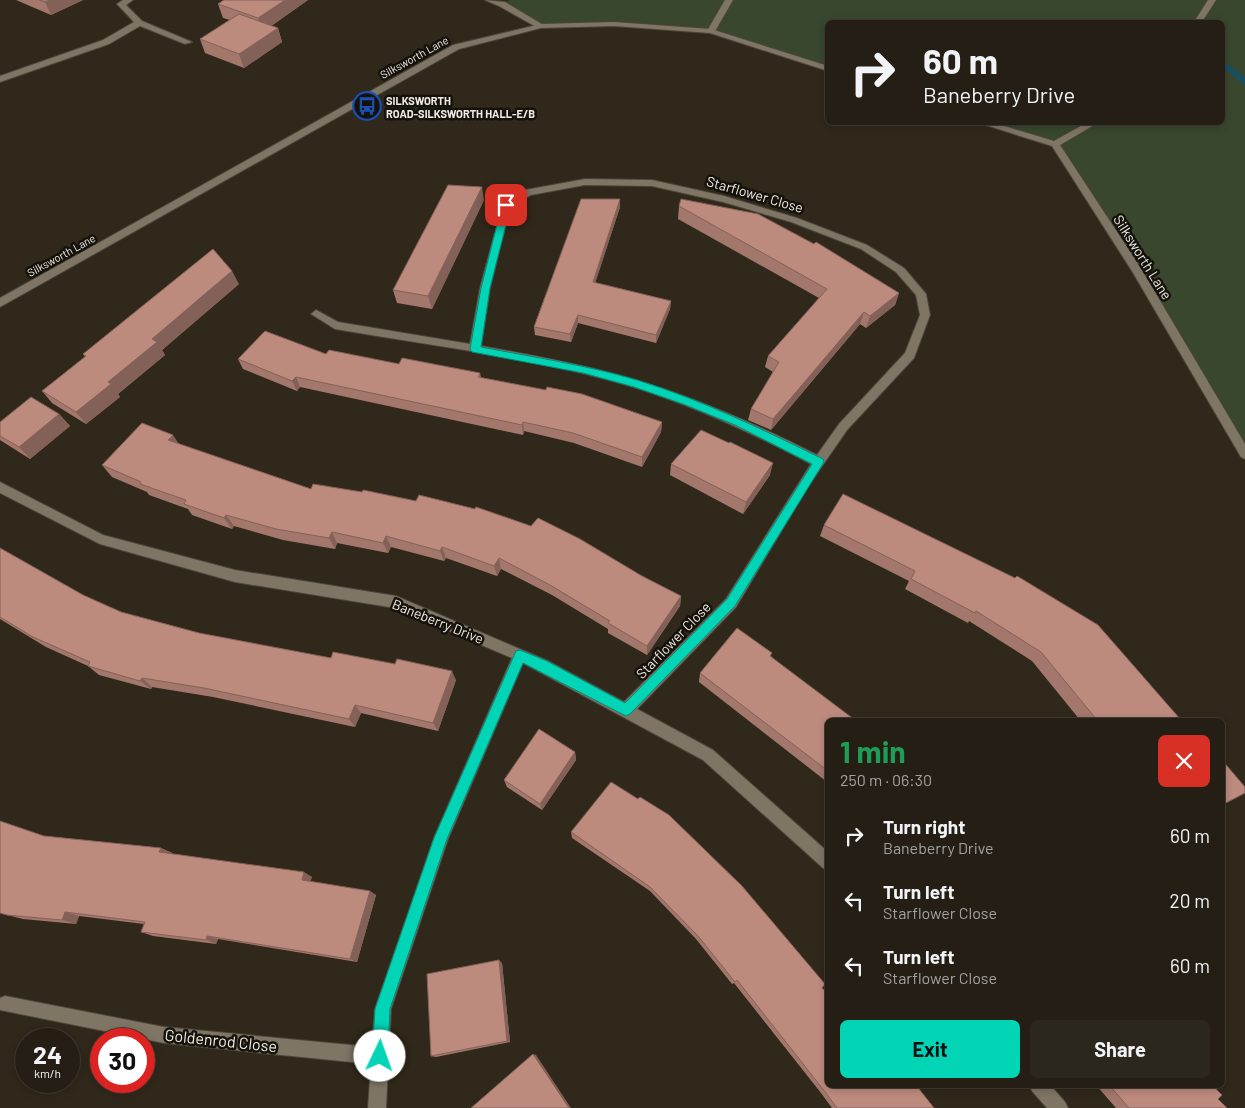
<!DOCTYPE html>
<html lang="en">
<head>
<meta charset="utf-8">
<style>
	body { margin:0; font-family:Barlow,sans-serif; background:#2c271d; color:#f1f3f6; height:100vh; display:flex; flex-direction:column; font-size:19px; white-space:nowrap }
	* { box-sizing:border-box; margin:0 }
	p { font-size:16px; color:#a3a2a0 }
	.icon { flex:none; width:28px; height:28px; fill:none; stroke:currentColor; stroke-width:2; stroke-linecap:round; stroke-linejoin:round }
	.map { position:relative; flex:1; overflow:hidden }
	.details { position:absolute; left:825px; top:718px; width:400px; height:370px; display:flex; flex-direction:column; background:#241e14; border-radius:8px; box-shadow:0 2px 8px #0003,0 0 0 1px #413c34 }
	.details>* { flex:none }
	.hud { position:absolute; left:825px; top:20px; width:400px; height:105px; border-radius:8px; box-shadow:0 2px 8px #0003,0 0 0 1px #413c34; background:#241e14; color:#f1f3f6; overflow:hidden }
	.speed { position:absolute; left:15px; top:1028px; display:flex; gap:10px; font-size:25px; font-weight:700; text-align:center }
	.speed>* { display:grid; place-content:center; width:65px; height:65px; border-radius:50%; background:#241e14; box-shadow:0 2px 8px #0003,0 0 0 1px #413c34; line-height:1 }
	.speed small { font-size:12px; font-weight:400 }
	.speed .limit { border:8px solid #d22; background:#fff; color:#111 }
	.pin { position:absolute; display:grid; place-items:center; width:42px; height:42px; color:#fff; margin:-21px; border-radius:10px; box-shadow:0 2px 8px #0006 }
	.me { position:absolute; width:55px; margin:-28px; rotate:3deg; stroke-linejoin:round; filter:drop-shadow(0 0 4px #0008) }
	.turn { display:flex; align-items:center; gap:18px; height:105px; padding:0 15px; font-size:22px }
	.turn .icon { width:65px; height:65px; stroke-width:2.5 }
	.turn b { display:block; font-size:35px; line-height:42px }
	.round { display:grid; place-items:center; flex:none; width:52px; height:52px; border-radius:8px; background:#2c271d }
	.headline { display:flex; align-items:center; justify-content:space-between; height:85px; padding:0 15px }
	h1 { font-size:30px; font-weight:700; line-height:38px; color:#1e9e55 }
	.button { display:flex; gap:10px; margin-top:auto; padding:10px 15px }
	.button a { flex:1; height:58px; border-radius:8px; background:#02d5b6; color:#111; font-size:20px; font-weight:700; line-height:58px; text-align:center }
	.button a+a { background:#2c271d; color:#f1f3f6 }
	ul { padding:0; list-style:none }
	li { display:flex; align-items:center; gap:15px; height:65px; padding:0 15px }
	li div { flex:1 }
	li b { display:block; font-size:19px }
	li em { font-style:normal }
	.map>svg:first-child { display:block }
	.green { fill:#38472e }
	.lines { fill:none; stroke-linecap:round; stroke-linejoin:round }
	.stream { fill:#194f63; fill-rule:evenodd }
	.street-casing { stroke:#4c453a; stroke-width:2 }
	.secondary-casing { stroke:#4c453a; stroke-width:2 }
	.street { fill:#7e7565; fill-rule:evenodd }
	.secondary { fill:#7e7565; fill-rule:evenodd }
	.wall { fill:#a3776c }
	.shaded-wall { fill:#846158 }
	.building { fill:#bd8a7e; stroke:#846158 }
	.route { fill:#02d5b6; stroke:#018a76 }
	.labels { text-anchor:middle; dominant-baseline:central; stroke-width:5; stroke-linejoin:round; paint-order:stroke }
	.far-street-label { font-size:11px; fill:#f0ebe2; stroke:#15120b }
	.far-poi-label { font-size:11px; font-weight:bold; fill:#f0ebe2; stroke:#15120b; text-anchor:start }
	.street-label { font-size:14px; fill:#f0ebe2; stroke:#15120b }
	.near-street-label { font-size:16px; fill:#f0ebe2; stroke:#15120b }
</style>
</head>
<body>
<div class="map">
<svg width="1245" height="1108" viewBox="0 0 1245 1108">
	<rect width="100%" height="100%" fill="#30281a"/>
	<path class="green" d="M 510,0 L 1245,0 L 1245,454 L 1055,144 L 980,123 L 1222,122 L 1222,22 L 828,22 L 827,69 L 711,31 L 614,24 L 541,26 L 502,4 Z"/>
	<g class="lines">
		<path class="stream" d="M 1222,59 L 1245,78 L 1245,86 L 1222,66 Z"/>
		<defs>
			<path id="street" d="M 123,0 L 133,0 L 126,5 L 142,21 L 192,42 L 185,44 L 140,26 L 109,44 L 0,82 L 0,76 L 103,40 L 134,22 L 117,4 Z
				M 485,0 L 505,2 L 545,26 L 538,28 L 499,6 Z
				M 725,0 L 733,0 L 714,33 L 708,33 L 707,31 Z
				M 585,179 L 652,180 L 724,196 L 797,218 L 867,245 L 904,268 L 926,294 L 930,315 L 914,358 L 847,430 L 807,488 L 736,607 L 637,709 L 713,750 L 828,852 L 828,870 L 823,868 L 703,760 L 523,663 L 448,839 L 391,1009 L 386,1108 L 368,1108 L 371,1064 L 164,1043 L 0,1010 L 0,998 L 5,996 L 164,1027 L 372,1047 L 375,1009 L 434,838 L 512,658 L 395,608 L 235,582 L 100,544 L 0,493 L 0,482 L 103,535 L 235,570 L 396,596 L 548,661 L 624,702 L 726,599 L 811,464 C 754,434 695,406 633,387 C 537,358 434,346 335,329 L 311,314 L 316,310 L 338,322 L 470,344 L 480,288 L 503,203 L 525,190 ZM 585,185 L 652,186 L 723,202 L 791,222 L 861,249 L 896,272 L 916,295 L 920,315 L 905,353 L 839,424 L 817,455 C 752,422 686,393 615,374 C 571,362 526,354 481,346 L 490,288 L 510,207 L 531,195 Z
				M 1029,1085 L 1050,1085 L 1065,1102 L 1068,1108 L 1047,1108 L 1032,1091 Z"/>
			<path id="secondary" d="M 1208,0 L 1216,0 L 1202,22 L 1194,22 Z
				M 614,22 L 711,29 L 828,66 L 828,71 L 710,33 L 614,26 L 541,28 L 459,49 L 0,307 L 0,298 L 453,45 L 541,24 Z
				M 976,122 L 991,122 L 1054,141 L 1088,122 L 1099,122 L 1060,145 L 1140,267 L 1245,444 L 1245,459 L 1241,457 L 1132,271 L 1052,146 Z"/>
		</defs>
		<use href="#street" class="street-casing"/>
		<use href="#secondary" class="secondary-casing"/>
		<use href="#street" class="street"/>
		<use href="#secondary" class="secondary"/>
	</g>
	<path class="wall" d="M 16,0 L 83,0 L 51,15 Z
		M 224,0 L 308,0 L 271,26 L 278,28 L 282,42 L 244,68 L 205,53 L 200,39 L 230,20 L 223,18 L 218,4 Z
		M 620,199 L 620,207 L 595,283 L 671,301 L 670,309 L 656,343 L 578,323 L 571,342 L 535,335 L 534,327 Z
		M 484,200 L 432,309 L 397,303 L 393,290 Z
		M 679,206 L 899,293 L 895,305 L 866,328 L 860,324 L 771,430 L 748,420 L 751,409 L 773,372 L 765,367 L 768,356 L 819,298 L 678,219 Z
		M 239,284 L 162,350 L 165,355 L 118,394 L 120,397 L 86,424 L 52,403 L 42,391 L 85,357 L 83,354 Z
		M 326,354 L 399,364 L 480,373 L 481,378 L 662,422 L 661,432 L 642,467 L 574,443 L 524,431 L 523,435 L 300,387 L 297,391 L 243,369 L 238,359 Z
		M 59,414 L 70,426 L 30,459 L 0,440 L 0,422 Z
		M 179,444 L 311,489 L 642,576 L 681,596 L 680,606 L 647,655 L 608,633 L 608,629 L 552,595 L 501,569 L 497,576 L 446,558 L 444,561 L 391,547 L 388,553 L 337,543 L 335,549 L 283,540 L 234,526 L 232,529 L 192,515 L 188,509 L 149,495 L 147,492 L 112,477 L 102,465 Z
		M 671,464 L 770,475 L 743,514 L 670,475 Z
		M 843,494 L 1181,720 L 1080,720 L 1032,661 L 969,621 L 968,623 L 905,589 L 909,581 L 820,536 L 824,525 Z
		M 0,548 L 83,595 L 121,612 L 199,633 L 331,658 L 456,680 L 438,731 L 361,713 L 355,727 L 213,697 L 152,687 L 151,689 L 99,675 L 88,666 L 46,647 L 0,619 Z
		M 771,656 L 828,720 L 828,783 L 822,778 L 699,682 L 700,673 Z
		M 575,752 L 576,760 L 542,810 L 507,787 L 504,780 Z
		M 571,832 L 822,988 L 828,1085 L 934,1108 L 832,1108 L 821,1093 L 734,983 L 732,984 L 696,939 L 650,891 L 572,838 Z
		M 44,836 L 161,848 L 172,853 L 172,854 L 312,877 L 310,881 L 376,895 L 357,962 L 218,939 L 216,944 L 153,936 L 141,932 L 144,924 L 79,916 L 76,924 L 23,919 L 7,915 Z
		M 502,963 L 510,1042 L 436,1057 L 431,1056 Z
		M 1096,1085 L 1212,1085 L 1218,1099 L 1227,1108 L 1116,1108 Z"/>
	<path class="shaded-wall" d="M 50,0 L 83,0 L 51,15 L 45,2 Z
		M 285,0 L 308,0 L 263,32 L 258,18 Z
		M 278,28 L 282,42 L 244,68 L 239,54 Z
		M 482,187 L 484,200 L 432,309 L 428,296 Z
		M 620,199 L 620,207 L 593,290 L 593,282 Z
		M 232,271 L 239,284 L 162,350 L 165,355 L 118,394 L 120,397 L 86,424 L 76,412 L 152,339 Z
		M 899,293 L 895,305 L 866,328 L 870,316 Z
		M 671,301 L 670,309 L 656,343 L 656,335 Z
		M 864,312 L 860,324 L 771,430 L 773,419 Z
		M 578,315 L 578,323 L 571,342 L 570,334 Z
		M 296,377 L 300,387 L 297,391 L 292,381 Z
		M 59,414 L 70,426 L 30,459 L 19,447 Z
		M 523,422 L 524,431 L 523,435 L 522,425 Z
		M 662,422 L 661,432 L 642,467 L 642,457 Z
		M 173,435 L 181,447 L 168,440 Z
		M 773,463 L 770,475 L 743,514 L 746,502 Z
		M 226,515 L 234,526 L 232,529 L 224,518 Z
		M 332,532 L 337,543 L 335,549 L 329,538 Z
		M 386,536 L 391,547 L 388,553 L 383,543 Z
		M 442,547 L 446,558 L 444,561 L 440,551 Z
		M 499,558 L 501,569 L 497,576 L 494,566 Z
		M 681,596 L 680,606 L 647,655 L 647,646 Z
		M 452,671 L 456,680 L 438,731 L 433,723 Z
		M 142,678 L 152,687 L 151,689 L 140,681 Z
		M 355,705 L 361,713 L 355,727 L 349,719 Z
		M 575,752 L 576,760 L 542,810 L 540,804 Z
		M 161,848 L 172,853 L 170,858 L 159,852 Z
		M 304,872 L 312,877 L 309,885 L 302,880 Z
		M 370,891 L 376,895 L 357,962 L 350,959 Z
		M 65,912 L 79,916 L 76,924 L 62,920 Z
		M 207,936 L 218,939 L 216,944 L 206,940 Z
		M 499,960 L 502,963 L 510,1042 L 507,1041 Z
		M 533,1054 L 536,1055 L 571,1108 L 569,1108 Z"/>
	<path class="building" d="M 39,0 L 50,0 L 45,2 Z
		M 224,0 L 285,0 L 258,18 L 218,4 Z
		M 239,14 L 278,28 L 239,54 L 200,39 Z
		M 448,185 L 482,187 L 428,296 L 393,290 Z
		M 581,199 L 620,199 L 593,282 L 671,301 L 656,335 L 578,315 L 570,334 L 534,327 Z
		M 681,199 L 758,214 L 814,244 L 816,242 L 899,293 L 870,316 L 864,312 L 773,419 L 751,409 L 779,362 L 768,356 L 827,289 L 679,206 Z
		M 213,249 L 232,271 L 152,339 L 157,342 L 108,382 L 111,384 L 76,412 L 42,391 L 86,356 L 83,354 Z
		M 265,331 L 326,354 L 329,350 L 399,364 L 402,358 L 480,373 L 478,377 L 546,390 L 547,387 L 582,394 L 662,422 L 642,457 L 573,433 L 523,422 L 522,425 L 296,377 L 292,381 L 238,359 Z
		M 31,397 L 59,414 L 19,447 L 0,436 L 0,422 Z
		M 142,423 L 173,435 L 168,440 L 311,489 L 313,484 L 362,492 L 363,490 L 416,501 L 419,495 L 475,509 L 476,507 L 531,526 L 538,518 L 580,539 L 642,576 L 681,596 L 647,646 L 608,623 L 610,621 L 550,585 L 499,558 L 494,566 L 442,547 L 440,551 L 386,536 L 383,543 L 332,532 L 329,538 L 276,529 L 226,515 L 224,518 L 184,504 L 186,500 L 140,484 L 141,482 L 102,465 Z
		M 701,430 L 729,443 L 730,442 L 773,463 L 746,502 L 671,464 Z
		M 843,494 L 1015,578 L 1017,576 L 1098,625 L 1181,720 L 1121,720 L 1119,717 L 1114,720 L 1097,720 L 1041,652 L 976,611 L 975,613 L 911,579 L 915,571 L 824,525 Z
		M 0,548 L 83,595 L 121,612 L 199,633 L 331,658 L 333,652 L 395,664 L 397,659 L 452,671 L 433,723 L 355,705 L 349,719 L 204,688 L 142,678 L 140,681 L 88,666 L 90,662 L 33,637 L 0,617 Z
		M 737,628 L 772,653 L 770,656 L 855,720 L 828,720 L 828,771 L 700,673 Z
		M 539,729 L 575,752 L 540,804 L 504,780 Z
		M 1222,760 L 1245,787 L 1245,793 L 1222,805 Z
		M 611,782 L 638,799 L 640,797 L 669,815 L 742,886 L 825,984 L 822,988 L 828,994 L 828,1085 L 916,1085 L 934,1108 L 837,1108 L 826,1093 L 737,980 L 735,982 L 698,936 L 650,887 L 571,832 Z
		M 0,821 L 44,836 L 161,848 L 159,852 L 304,872 L 302,880 L 370,891 L 350,959 L 207,936 L 206,940 L 141,932 L 145,922 L 65,912 L 62,920 L 7,915 L 0,913 Z
		M 499,960 L 507,1041 L 431,1056 L 427,974 Z
		M 533,1054 L 569,1108 L 471,1108 Z
		M 1109,1085 L 1212,1085 L 1222,1095 L 1218,1099 L 1227,1108 L 1129,1108 Z"/>
	<path class="route" d="M 506,202 L 511,205 L 490,288 L 481,347 C 533,357 586,365 637,380 C 702,400 762,429 823,459 L 824,462 L 735,606 L 630,714 L 626,716 L 622,714 L 523,663 L 447,839 L 390,1009 L 388,1056 L 385,1061 L 380,1064 L 374,1061 L 372,1056 L 375,1009 L 434,838 L 516,651 L 520,650 L 547,661 L 625,703 L 727,599 L 812,464 L 735,425 L 683,404 L 634,387 L 583,373 L 472,352 L 470,349 L 481,288 L 502,205 Z"/>
	<defs>
		<symbol id="bus-ring" viewBox="-11 -11 22 22"><circle r="9.5" fill="#15120b" stroke="#1a4fb4" stroke-width="1.5"/><path d="M-5-6H5V4H4V6H2V4H-2V6H-4V4H-5ZM-3.5-4V0h7V-4ZM-3.5 1.2v1.5H-2V1.2ZM2 1.2v1.5H3.5V1.2Z" fill="#1a4fb4"/></symbol>
	</defs>
	<g fill-rule="evenodd">
		<use href="#bus-ring" x="351" y="90" width="32" height="32"/>
	</g>
	<g class="labels">
		<g class="far-street-label">
			<text transform="translate(414 57) rotate(-29)">Silksworth Lane</text>
			<text transform="translate(61 255) rotate(-29)">Silksworth Lane</text>
		</g>
		<g class="far-poi-label">
			<text x="386" y="100">SILKSWORTH<tspan x="386" dy="13">ROAD-SILKSWORTH HALL-E/B</tspan></text>
		</g>
		<g class="street-label">
			<text transform="translate(755 194) rotate(16)">Starflower Close</text>
			<text transform="translate(1143 257) rotate(58)">Silksworth Lane</text>
			<text transform="translate(438 621) rotate(22)">Baneberry Drive</text>
			<text transform="translate(673 640) rotate(-46)">Starflower Close</text>
		</g>
		<g class="near-street-label">
			<text transform="translate(221 1040) rotate(6)">Goldenrod Close</text>
		</g>
	</g>
</svg>
<div class="speed"><div>24<small>km/h</small></div><div class="limit">30</div></div>
<div class="pin" style="left:506px;top:205px;background:#d93025"><svg class="icon" aria-label="arrive" viewBox="0 0 24 24"><path d="M6 21V4h12l-3 4 3 4H6"/></svg></div>
<svg class="me" style="left:380px;top:1056px" viewBox="-20 -20 40 40"><circle r="19" fill="#fff"/><path d="M0-13L10 11 0 6-10 11z" fill="#02d5b6"/></svg>
<div class="hud">
<div class="turn"><svg class="icon" aria-label="right" viewBox="0 0 24 24"><path d="M7 20v-9h11M14 6l5 5-5 5"/></svg><div><b>60 m</b>Baneberry Drive</div></div>
</div>
<section class="details">
<div class="headline"><div><h1>1 min</h1><p>250 m · 06:30</p></div><a class="round" style="background:#d93025;color:#fff"><svg class="icon" aria-label="close" viewBox="0 0 24 24"><path d="M6 6l12 12M18 6L6 18"/></svg></a></div>
<ul>
<li><svg class="icon" aria-label="right" viewBox="0 0 24 24"><path d="M7 20v-9h11M14 6l5 5-5 5"/></svg><div><b>Turn right</b><p>Baneberry Drive</p></div><em>60 m</em></li>
<li><svg class="icon" aria-label="left" viewBox="0 0 24 24"><path d="M17 20v-9H6M10 6l-5 5 5 5"/></svg><div><b>Turn left</b><p>Starflower Close</p></div><em>20 m</em></li>
<li><svg class="icon" aria-label="left" viewBox="0 0 24 24"><path d="M17 20v-9H6M10 6l-5 5 5 5"/></svg><div><b>Turn left</b><p>Starflower Close</p></div><em>60 m</em></li>
</ul>
<div class="button"><a>Exit</a><a>Share</a></div>
</section>
</div>
</body>
</html>
